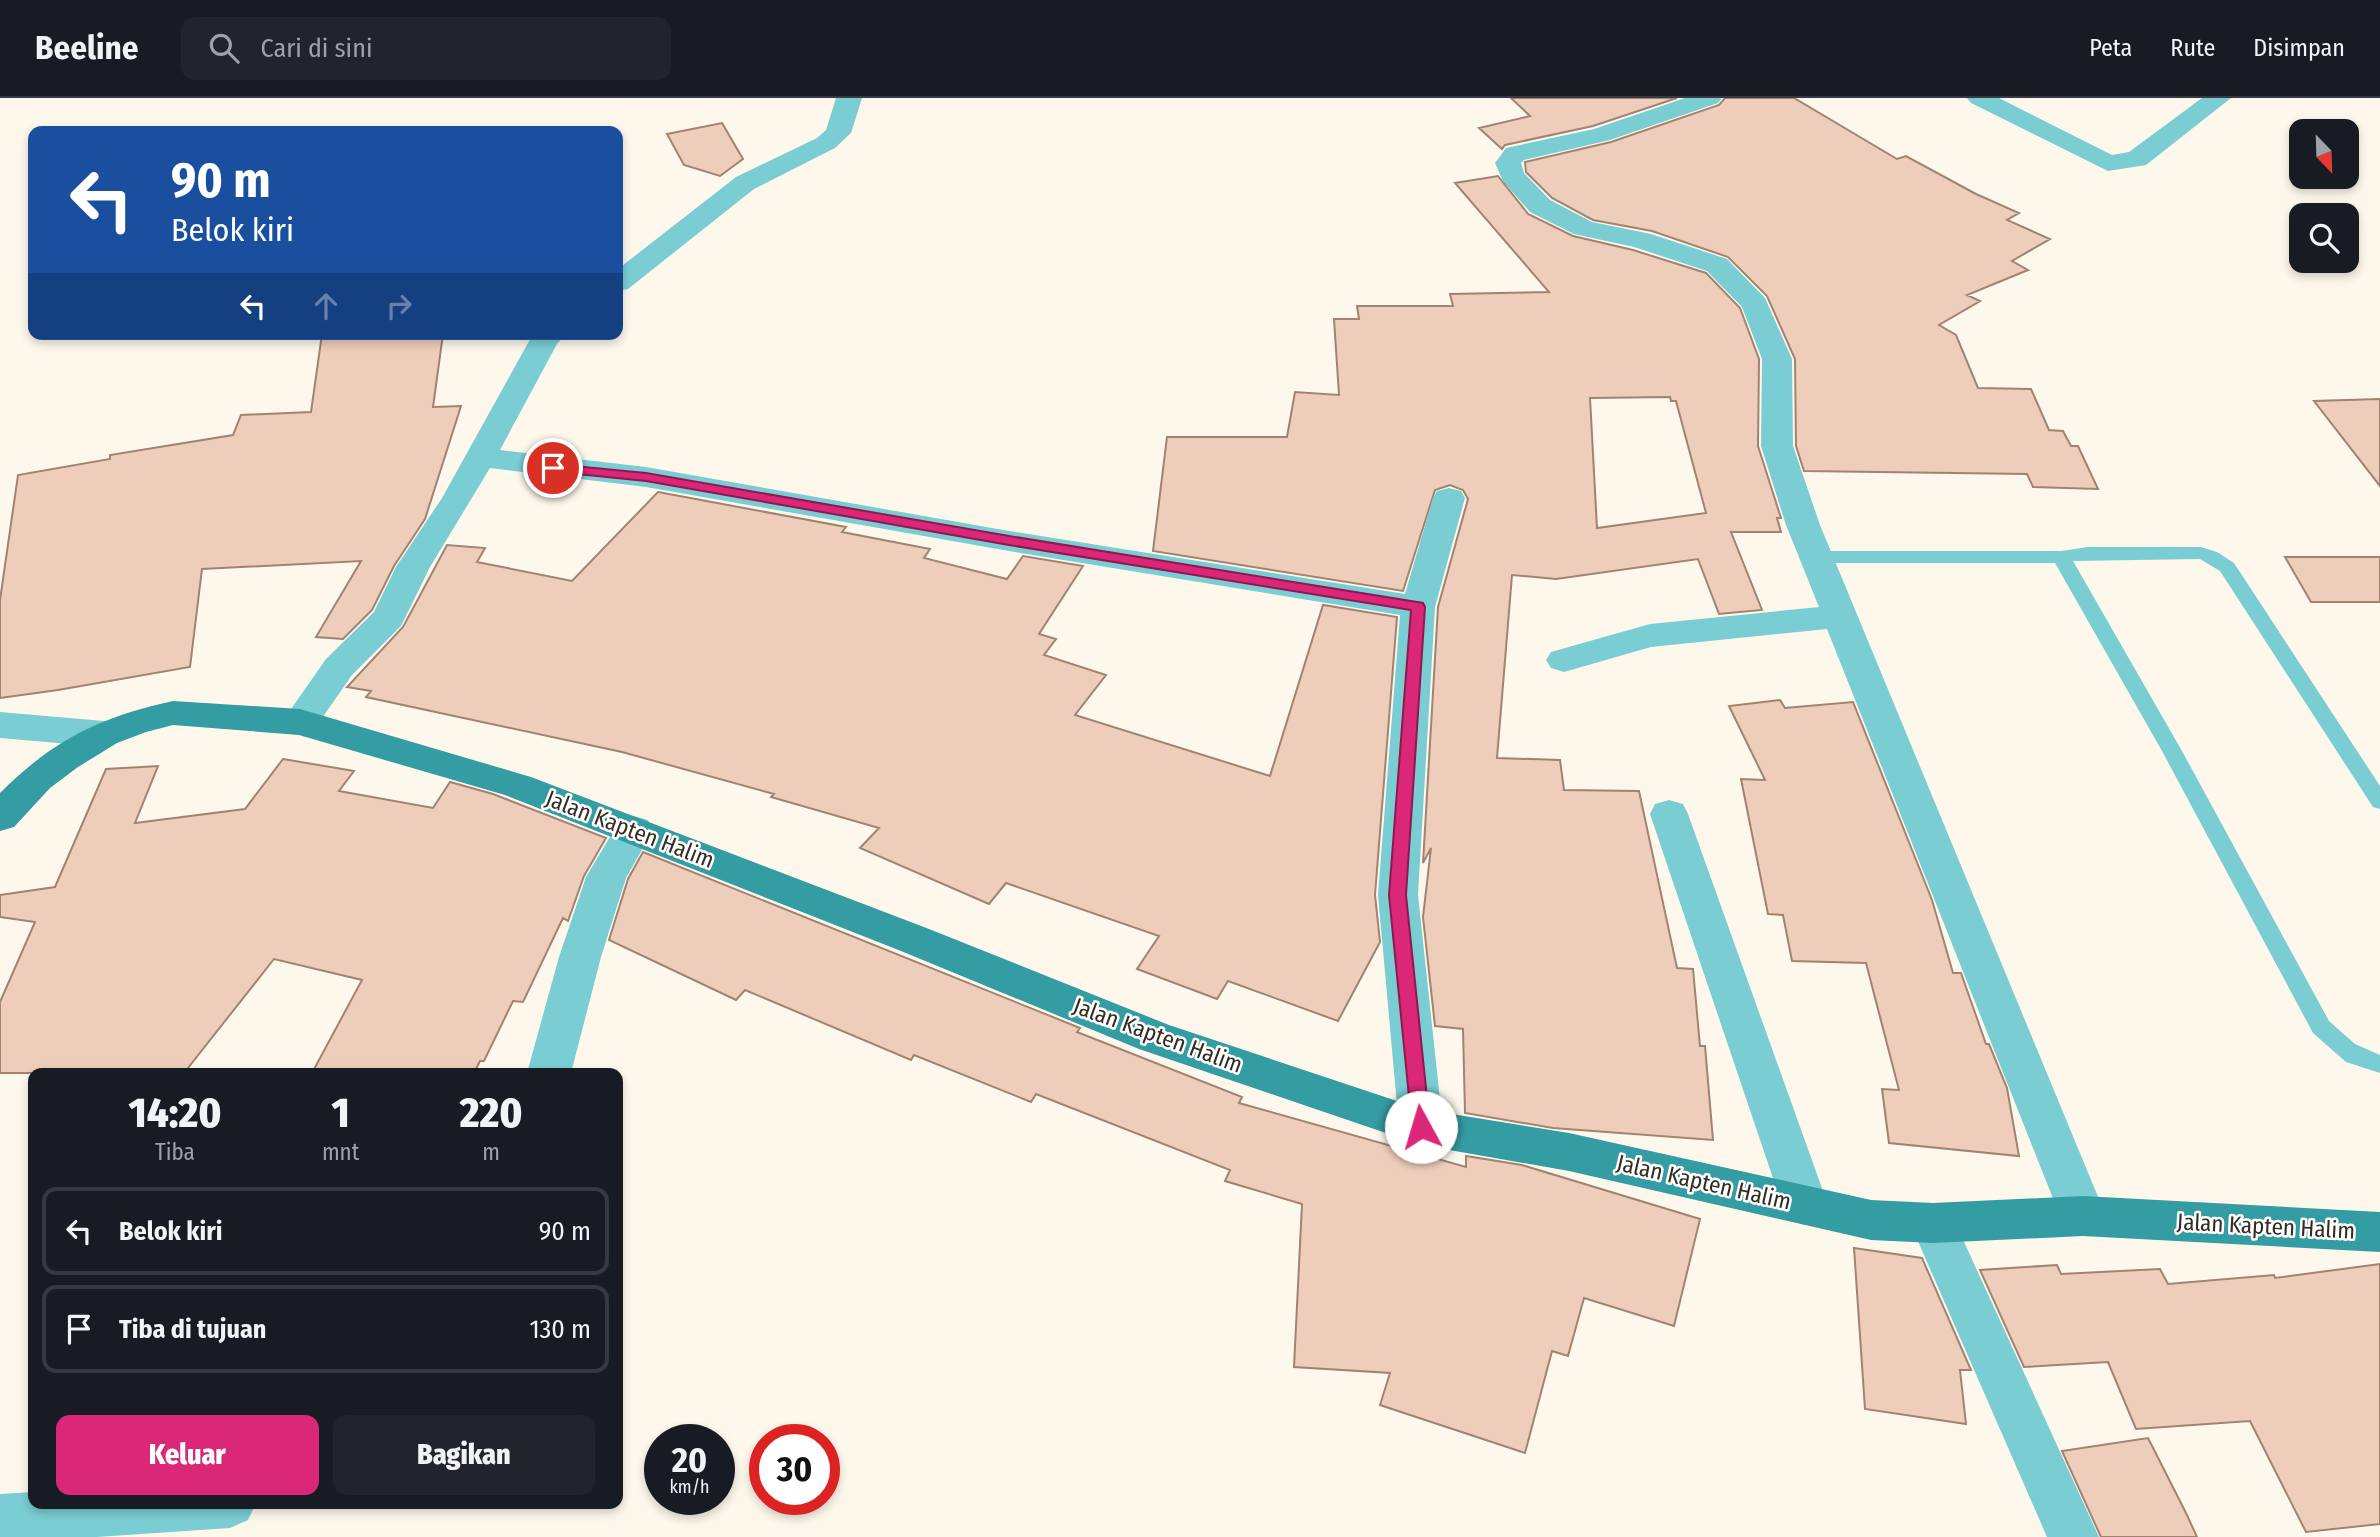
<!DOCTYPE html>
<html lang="id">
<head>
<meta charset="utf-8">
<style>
	body { margin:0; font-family:"Fira Sans Condensed",sans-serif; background:#20242c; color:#f1f3f6; height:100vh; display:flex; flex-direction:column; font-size:26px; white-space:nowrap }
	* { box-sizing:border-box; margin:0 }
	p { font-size:23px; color:#9ea1a6 }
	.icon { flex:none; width:38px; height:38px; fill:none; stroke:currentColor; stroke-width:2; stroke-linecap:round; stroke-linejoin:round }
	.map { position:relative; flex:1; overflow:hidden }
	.panel { position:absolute; left:28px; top:970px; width:595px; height:441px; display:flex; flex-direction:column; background:#171b24; border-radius:14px; box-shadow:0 4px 10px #0003 }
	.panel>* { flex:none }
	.hud { position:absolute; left:28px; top:28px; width:595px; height:214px; border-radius:14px; box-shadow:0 4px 10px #0003; background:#1a4fa0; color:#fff; overflow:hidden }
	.needle { width:46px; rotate:157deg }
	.controls { position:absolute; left:2289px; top:21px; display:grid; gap:14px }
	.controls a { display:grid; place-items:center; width:70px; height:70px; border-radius:14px; background:#171b24; box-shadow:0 4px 10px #0003; font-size:35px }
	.speed { position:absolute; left:644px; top:1326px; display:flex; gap:14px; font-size:35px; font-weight:700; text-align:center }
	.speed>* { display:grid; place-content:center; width:91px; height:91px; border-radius:50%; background:#171b24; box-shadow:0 4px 10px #0003; line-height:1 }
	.speed small { font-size:18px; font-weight:400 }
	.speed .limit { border:10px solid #d22; background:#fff; color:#111 }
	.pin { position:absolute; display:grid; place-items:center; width:60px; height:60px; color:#fff; margin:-30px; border:4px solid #fff; border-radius:50%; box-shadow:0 2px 7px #0007 }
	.me { position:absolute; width:77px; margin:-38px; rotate:354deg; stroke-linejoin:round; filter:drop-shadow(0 0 5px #0008) }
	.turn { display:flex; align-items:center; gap:24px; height:147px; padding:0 28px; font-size:32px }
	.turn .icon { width:91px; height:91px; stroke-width:2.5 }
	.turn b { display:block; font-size:49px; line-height:60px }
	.lanes { display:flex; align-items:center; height:66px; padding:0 28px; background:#0003; justify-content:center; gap:35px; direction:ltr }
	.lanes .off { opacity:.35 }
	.eta { display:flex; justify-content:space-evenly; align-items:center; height:119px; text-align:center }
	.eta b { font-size:42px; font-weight:800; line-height:49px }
	.cta { display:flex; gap:14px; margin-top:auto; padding:14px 28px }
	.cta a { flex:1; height:80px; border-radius:14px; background:#db2777; color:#fff; font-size:28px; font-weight:800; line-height:80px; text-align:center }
	.cta a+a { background:#20242c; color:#f1f3f6 }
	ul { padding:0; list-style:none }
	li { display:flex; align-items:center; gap:21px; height:88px; margin:0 14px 10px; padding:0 14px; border:4px solid #363941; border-radius:14px }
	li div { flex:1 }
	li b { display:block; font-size:26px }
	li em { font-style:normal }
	header { display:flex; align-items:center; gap:42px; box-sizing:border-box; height:98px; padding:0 35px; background:#171b24; border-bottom:2px solid #363941 }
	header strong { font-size:33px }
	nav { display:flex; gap:38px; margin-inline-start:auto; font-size:24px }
	.search { width:490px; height:63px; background:#20242c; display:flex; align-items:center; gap:18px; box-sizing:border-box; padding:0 24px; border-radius:14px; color:#9ea1a6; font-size:26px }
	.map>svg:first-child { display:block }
	.building { fill:#eecebb; stroke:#a08371; stroke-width:2; fill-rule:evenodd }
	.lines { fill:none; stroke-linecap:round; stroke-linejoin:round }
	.lane { fill:#7aced3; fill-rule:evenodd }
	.street { fill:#7aced3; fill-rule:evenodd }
	.primary { fill:#349ca3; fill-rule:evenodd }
	.route { fill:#db2777; stroke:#8e194d; stroke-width:2 }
	.labels { text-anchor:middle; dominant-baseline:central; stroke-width:5; stroke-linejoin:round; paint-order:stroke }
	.street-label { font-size:23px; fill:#332d21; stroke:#fff }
</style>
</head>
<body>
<header>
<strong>Beeline</strong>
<div class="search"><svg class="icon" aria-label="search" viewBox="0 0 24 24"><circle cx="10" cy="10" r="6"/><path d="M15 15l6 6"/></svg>Cari di sini</div>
<nav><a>Peta</a><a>Rute</a><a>Disimpan</a></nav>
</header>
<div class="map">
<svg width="2380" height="1439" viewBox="0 0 2380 1439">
	<rect width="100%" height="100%" fill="#fef8ec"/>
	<path class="building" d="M 1511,0 L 1677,0 L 1593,28 L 1505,47 L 1502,51 L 1479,30 L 1530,18 Z
		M 1725,0 L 1794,0 L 1897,61 L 1906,58 L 1976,96 L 2019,115 L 2007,122 L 2050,141 L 2012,163 L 2028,172 L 1967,197 L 1980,203 L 1939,227 L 1956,237 L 1978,290 L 2031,291 L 2049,332 L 2063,333 L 2071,348 L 2078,348 L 2098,391 L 2033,389 L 2027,376 L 1804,373 L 1796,348 L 1795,261 L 1767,198 L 1728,159 L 1652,133 L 1593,122 L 1552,100 L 1526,74 L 1525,64 L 1611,44 L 1719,7 Z
		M 722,25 L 743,61 L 720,78 L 684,67 L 667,36 Z
		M 1498,78 L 1528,116 L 1573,138 L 1633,152 L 1706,175 L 1740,210 L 1759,261 L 1758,348 L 1781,420 L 1777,420 L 1781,434 L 1731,434 L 1762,512 L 1719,516 L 1698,461 L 1556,481 L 1512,477 L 1497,660 L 1560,662 L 1564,692 L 1639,693 L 1677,870 L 1693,871 L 1700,948 L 1705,948 L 1713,1042 L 1553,1030 L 1465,1015 L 1463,931 L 1435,928 L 1423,819 L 1431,750 L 1423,765 L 1438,509 L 1468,401 L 1463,392 L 1450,387 L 1435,392 L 1403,493 L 1153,453 L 1167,339 L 1287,339 L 1295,294 L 1339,297 L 1334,221 L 1359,221 L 1357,208 L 1453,208 L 1450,196 L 1549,194 L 1455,85 ZM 1670,299 L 1671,303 L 1676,303 L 1706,415 L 1597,430 L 1590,300 Z
		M 322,236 L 443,236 L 433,309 L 461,308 L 425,421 L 394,468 L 372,512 L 343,541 L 316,539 L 361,463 L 202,471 L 190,569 L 58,592 L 0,600 L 0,502 L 18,377 L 110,361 L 110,357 L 233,337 L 241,317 L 311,314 Z
		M 2380,301 L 2380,388 L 2314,303 Z
		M 658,394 L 846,429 L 842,434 L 930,451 L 924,460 L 1007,481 L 1023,458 L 1083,468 L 1039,536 L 1056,541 L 1044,557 L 1106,577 L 1075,617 L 1270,678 L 1323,507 L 1397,519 L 1375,797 L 1380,844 L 1338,923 L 1228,883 L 1217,901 L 1137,871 L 1159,838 L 1006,785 L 989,806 L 860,750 L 879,730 L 771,699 L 774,696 L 622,654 L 366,599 L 371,593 L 347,589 L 403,529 L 447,447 L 485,450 L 477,464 L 572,483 Z
		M 2285,459 L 2380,459 L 2380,504 L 2311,504 Z
		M 1780,602 L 1785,610 L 1853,604 L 1932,802 L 1953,875 L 1961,875 L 1986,946 L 1989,946 L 2007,990 L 2019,1058 L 1889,1045 L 1882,991 L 1899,992 L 1866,865 L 1792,863 L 1783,817 L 1768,816 L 1741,681 L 1765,682 L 1729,608 Z
		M 283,661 L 354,673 L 339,693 L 433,710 L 450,684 L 493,696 L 606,740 L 584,778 L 568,823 L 563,820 L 523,904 L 513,903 L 484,963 L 480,963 L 474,975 L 312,975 L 362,882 L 274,861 L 184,975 L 0,975 L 0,904 L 35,824 L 0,819 L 0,797 L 55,789 L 106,671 L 158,668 L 135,725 L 245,711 Z
		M 643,754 L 1080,930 L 1077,934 L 1242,999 L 1239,1005 L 1466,1069 L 1466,1058 L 1522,1067 L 1700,1121 L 1674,1228 L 1584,1200 L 1568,1258 L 1552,1253 L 1525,1355 L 1380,1307 L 1390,1275 L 1294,1269 L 1302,1106 L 1225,1083 L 1230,1072 L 1036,996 L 1031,1004 L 914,957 L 911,962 L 745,892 L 736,902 L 609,842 L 628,781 Z
		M 1854,1150 L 1922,1160 L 1971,1272 L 1960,1272 L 1966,1326 L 1865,1311 Z
		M 2380,1166 L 2380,1426 L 2306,1434 L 2250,1323 L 2136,1331 L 2108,1264 L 2024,1269 L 1980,1172 L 2057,1167 L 2061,1176 L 2160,1171 L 2168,1186 L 2274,1177 L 2275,1180 Z
		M 2148,1340 L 2186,1415 L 2197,1439 L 2101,1439 L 2062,1353 Z"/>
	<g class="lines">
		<path class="lane" d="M 2088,449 L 2201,449 L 2217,454 L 2234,465 L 2380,688 L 2380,711 L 2373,709 L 2220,473 L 2200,461 L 2073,463 L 2182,653 L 2329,923 L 2355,946 L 2380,957 L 2380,975 L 2346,964 L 2313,935 L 2162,653 L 2055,465 L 1815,465 L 1806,459 L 1815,453 L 2061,453 Z"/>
		<path class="street" d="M 836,0 L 862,0 L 851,35 L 835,50 L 754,91 L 628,191 L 618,193 L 618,171 L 736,79 L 817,40 L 826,32 Z
			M 1685,0 L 1722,0 L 1718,5 L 1610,42 L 1524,62 L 1521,65 L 1524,75 L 1550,102 L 1592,124 L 1651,136 L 1727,161 L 1765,200 L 1792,261 L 1793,348 L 1820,427 L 2106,1118 L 2099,1132 L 2083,1138 L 2067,1132 L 2060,1118 L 1827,531 L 1651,549 L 1564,574 L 1551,570 L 1546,562 L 1551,554 L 1650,526 L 1819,509 L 1786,427 L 1761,348 L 1762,261 L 1742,209 L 1707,173 L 1634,149 L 1574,136 L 1530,114 L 1503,83 L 1495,65 L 1506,50 L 1594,31 Z
			M 1967,0 L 1999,0 L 2112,57 L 2129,54 L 2202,0 L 2231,0 L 2146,67 L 2108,73 L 1971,5 Z
			M 533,236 L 566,236 L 557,246 L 500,352 L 646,369 L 1009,433 L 1405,496 L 1433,400 L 1437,393 L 1449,390 L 1461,393 L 1465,400 L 1435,509 L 1418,797 L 1443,1029 L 1437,1042 L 1421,1047 L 1405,1042 L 1399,1029 L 1378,797 L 1400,517 L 1009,453 L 646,389 L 490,370 L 430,469 L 401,528 L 352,577 L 313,633 L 300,637 L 287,633 L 282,624 L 326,561 L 374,514 L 396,469 L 442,400 Z
			M 0,614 L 104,623 L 117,627 L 122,636 L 117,645 L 104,649 L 0,640 Z
			M 1669,702 L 1683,706 L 1688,716 L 1828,1107 L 1821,1121 L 1805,1127 L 1789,1121 L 1782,1107 L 1650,716 L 1655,706 Z
			M 634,718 L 648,722 L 653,732 L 626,780 L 601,859 L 571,975 L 527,975 L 559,859 L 586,779 L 620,722 Z
			M 1933,1105 L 1949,1111 L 2099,1439 L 2047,1439 L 1910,1125 L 1917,1111 Z
			M 33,1394 L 33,1405 L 256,1405 L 248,1422 L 230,1430 L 97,1439 L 0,1439 L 0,1396 Z"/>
		<path class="primary" d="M 173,603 L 300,611 L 531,679 L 929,831 L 1169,927 L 1421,1011 L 1569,1035 L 1871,1102 L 1933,1105 L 2083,1098 L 2380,1114 L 2380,1154 L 2083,1138 L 1933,1145 L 1871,1142 L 1569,1073 L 1421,1047 L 1139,951 L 901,853 L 505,697 L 299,637 L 173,627 L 146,634 L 117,645 L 78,669 L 50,690 L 14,729 L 0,733 L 0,695 C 53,642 100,619 173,603 Z"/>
	</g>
	<path class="route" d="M 553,366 L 646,375 L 1009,438 L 1423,505 L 1425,509 L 1406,797 L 1430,1029 L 1428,1035 L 1421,1037 L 1415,1035 L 1412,1029 L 1389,797 L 1411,512 L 1009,447 L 646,383 L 548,373 L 546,370 Z"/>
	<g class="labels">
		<g class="street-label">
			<text transform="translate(630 731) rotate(21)">Jalan Kapten Halim</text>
			<text transform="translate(1158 937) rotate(20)">Jalan Kapten Halim</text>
			<text transform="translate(1704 1084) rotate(13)">Jalan Kapten Halim</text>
			<text transform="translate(2266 1128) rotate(3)">Jalan Kapten Halim</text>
		</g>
	</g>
</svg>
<div class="controls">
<a><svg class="needle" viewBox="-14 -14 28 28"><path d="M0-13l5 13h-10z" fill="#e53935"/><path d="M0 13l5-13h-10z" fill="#9ea1a6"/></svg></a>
<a><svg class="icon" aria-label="search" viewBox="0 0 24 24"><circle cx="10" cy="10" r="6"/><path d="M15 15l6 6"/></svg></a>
</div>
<div class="speed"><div>20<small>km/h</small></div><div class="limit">30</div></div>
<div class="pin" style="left:553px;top:370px;background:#d93025"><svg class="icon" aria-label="arrive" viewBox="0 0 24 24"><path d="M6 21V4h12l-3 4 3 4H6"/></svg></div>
<svg class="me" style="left:1421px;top:1029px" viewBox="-20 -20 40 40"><circle r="19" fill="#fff"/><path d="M0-13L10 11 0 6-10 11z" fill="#db2777"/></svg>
<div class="hud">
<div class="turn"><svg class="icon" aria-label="left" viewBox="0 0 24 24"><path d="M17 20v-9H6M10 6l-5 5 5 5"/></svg><div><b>90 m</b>Belok kiri</div></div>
<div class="lanes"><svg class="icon" aria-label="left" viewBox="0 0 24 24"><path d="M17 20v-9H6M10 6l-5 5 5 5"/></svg><svg class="icon off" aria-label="ahead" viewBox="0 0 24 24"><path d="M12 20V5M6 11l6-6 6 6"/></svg><svg class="icon off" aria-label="right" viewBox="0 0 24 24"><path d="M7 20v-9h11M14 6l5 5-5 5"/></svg></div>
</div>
<section class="panel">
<div class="eta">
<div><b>14:20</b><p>Tiba</p></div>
<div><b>1</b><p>mnt</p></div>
<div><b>220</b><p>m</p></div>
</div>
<ul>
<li><svg class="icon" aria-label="left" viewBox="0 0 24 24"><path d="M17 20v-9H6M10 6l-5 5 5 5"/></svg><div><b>Belok kiri</b></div><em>90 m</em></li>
<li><svg class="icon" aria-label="arrive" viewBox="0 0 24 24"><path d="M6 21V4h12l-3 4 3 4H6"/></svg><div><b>Tiba di tujuan</b></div><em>130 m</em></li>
</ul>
<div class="cta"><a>Keluar</a><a>Bagikan</a></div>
</section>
</div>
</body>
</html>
